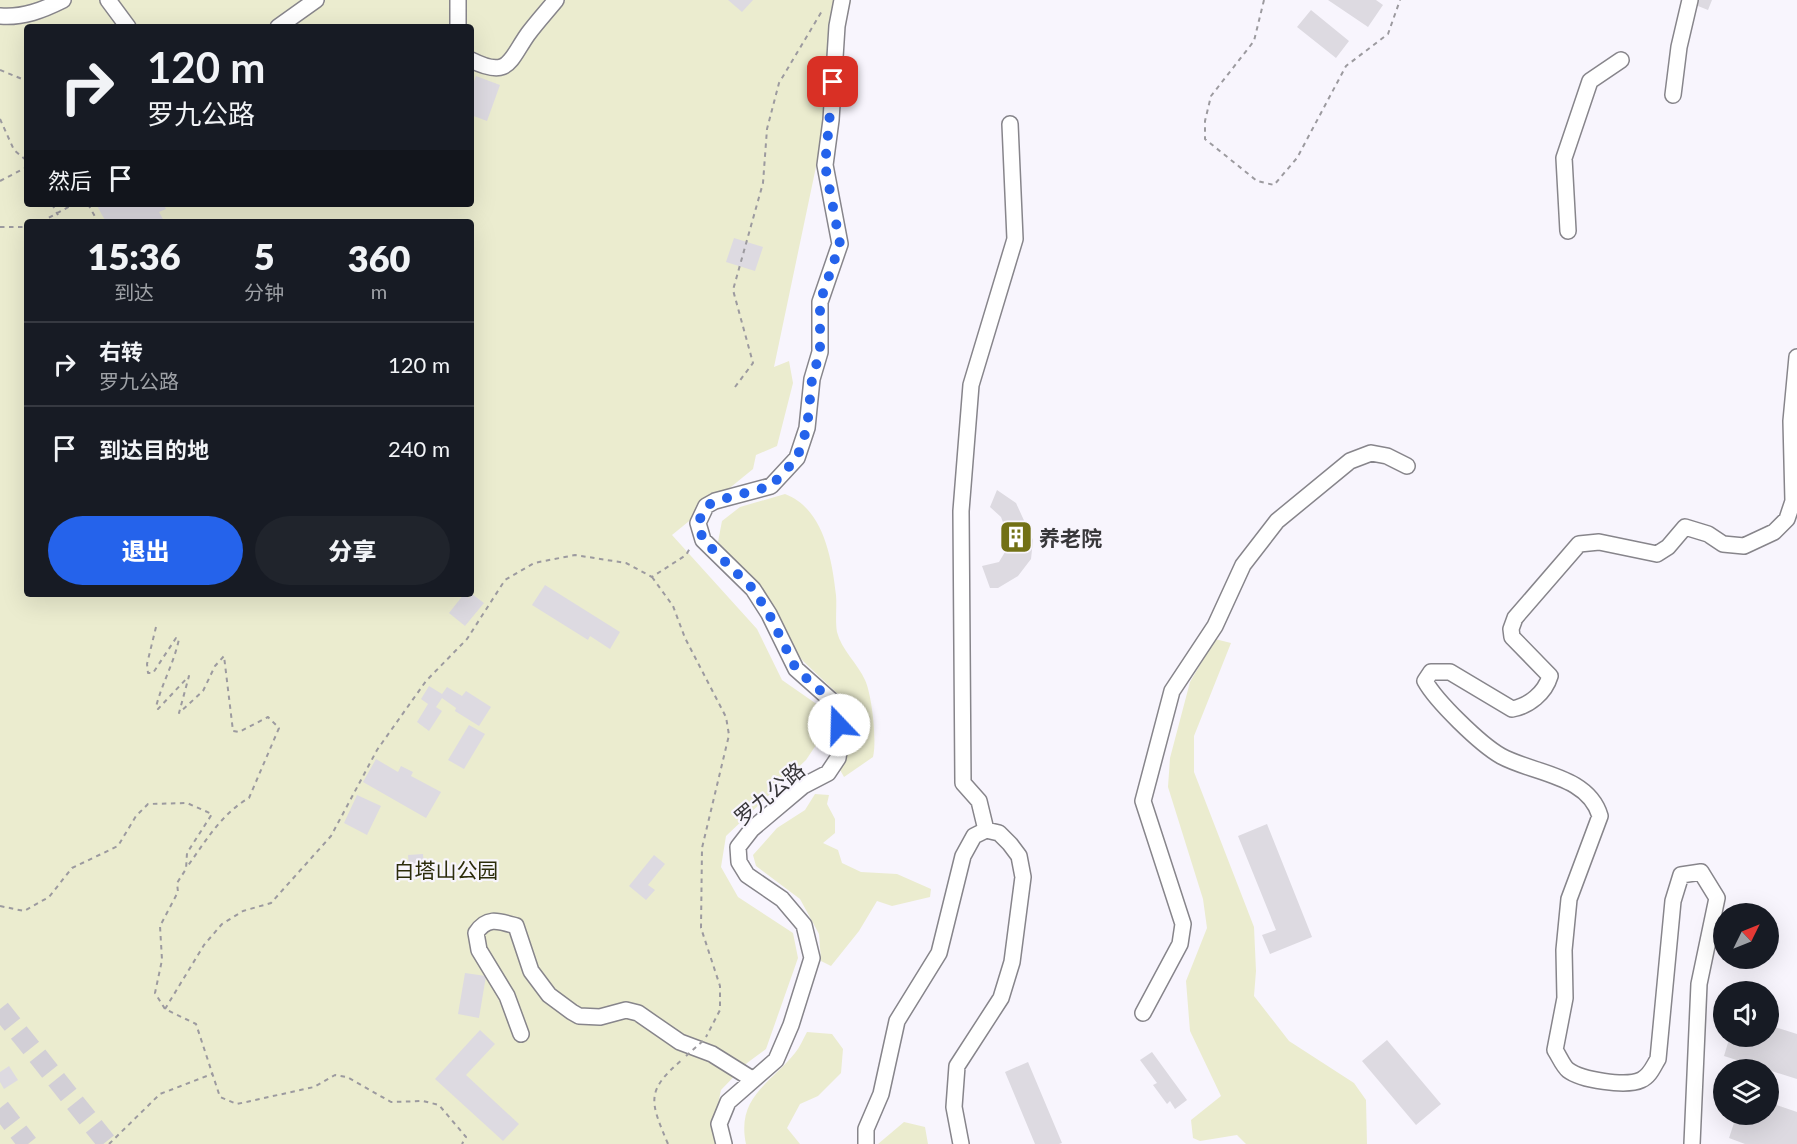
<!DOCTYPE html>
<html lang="zh">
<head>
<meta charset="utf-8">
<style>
	body { margin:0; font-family:Lato,"Noto Sans SC",sans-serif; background:#20242c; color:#f1f3f6; height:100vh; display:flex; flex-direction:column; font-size:22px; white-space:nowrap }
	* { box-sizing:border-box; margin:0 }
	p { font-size:20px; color:#9ea1a6 }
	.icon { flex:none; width:33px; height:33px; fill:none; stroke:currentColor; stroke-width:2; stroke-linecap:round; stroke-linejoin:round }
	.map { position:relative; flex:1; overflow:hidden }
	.panel { position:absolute; left:24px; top:219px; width:450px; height:378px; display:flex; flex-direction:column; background:#171b24; border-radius:6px; box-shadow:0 6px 24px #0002 }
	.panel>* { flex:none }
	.banner { position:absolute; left:24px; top:24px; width:450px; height:183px; border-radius:6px; box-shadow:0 6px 24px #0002; background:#171b24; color:#f1f3f6; overflow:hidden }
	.needle { width:39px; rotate:47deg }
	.buttons { position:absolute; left:1713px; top:903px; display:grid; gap:12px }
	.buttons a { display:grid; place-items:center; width:66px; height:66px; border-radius:50%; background:#171b24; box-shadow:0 6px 24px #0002; font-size:30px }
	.pin { position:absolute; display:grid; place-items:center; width:51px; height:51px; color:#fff; margin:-26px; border-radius:12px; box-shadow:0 3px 9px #0006 }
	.me { position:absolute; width:66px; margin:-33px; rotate:339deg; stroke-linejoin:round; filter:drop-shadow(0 0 4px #0008) }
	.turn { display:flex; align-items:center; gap:21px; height:126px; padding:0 24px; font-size:27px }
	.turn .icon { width:78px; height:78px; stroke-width:2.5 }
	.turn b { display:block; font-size:42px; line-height:51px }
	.then { display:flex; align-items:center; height:57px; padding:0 24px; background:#0003; gap:12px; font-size:22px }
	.eta { display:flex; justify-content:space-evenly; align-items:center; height:102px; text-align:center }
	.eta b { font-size:36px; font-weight:800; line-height:42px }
	.primary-button { display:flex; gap:12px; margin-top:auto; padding:12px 24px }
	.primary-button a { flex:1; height:69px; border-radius:36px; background:#2563eb; color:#fff; font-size:24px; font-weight:800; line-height:69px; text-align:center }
	.primary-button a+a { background:#20242c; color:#f1f3f6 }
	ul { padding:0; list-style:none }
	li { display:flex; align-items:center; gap:18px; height:84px; padding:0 24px; border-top:2px solid #363941 }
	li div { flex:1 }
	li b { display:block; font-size:22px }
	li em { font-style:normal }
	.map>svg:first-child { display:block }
	.green { fill:#ebeccf; fill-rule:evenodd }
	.building { fill:#dddae1 }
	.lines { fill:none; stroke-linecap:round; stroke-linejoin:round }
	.major-tunnel { stroke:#d2cfd6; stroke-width:20; stroke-dasharray:20 10; stroke-linecap:butt }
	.minor-casing { stroke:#87858b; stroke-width:18 }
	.path { stroke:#9c9a9f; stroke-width:2; stroke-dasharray:4.5 4.5; stroke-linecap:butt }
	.minor { stroke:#fff; stroke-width:15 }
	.path-bridge { stroke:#9c9a9f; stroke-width:2; stroke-dasharray:4.5 4.5; stroke-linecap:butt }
	.route { stroke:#2563eb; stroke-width:10; stroke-dasharray:0 18 }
	.labels { text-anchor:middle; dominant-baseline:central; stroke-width:4.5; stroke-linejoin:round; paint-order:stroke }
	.poi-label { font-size:21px; font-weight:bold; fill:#38373a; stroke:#f8f5fd; text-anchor:start }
	.street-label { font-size:21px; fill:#38373a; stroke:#f8f5fd }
	.park-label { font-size:21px; fill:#2c2c0b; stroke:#f8f5fd }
</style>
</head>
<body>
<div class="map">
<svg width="1797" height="1144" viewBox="0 0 1797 1144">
	<rect width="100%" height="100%" fill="#f8f5fd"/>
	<path class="green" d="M 0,0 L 851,0 L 774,367 L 789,361 L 793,383 L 777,446 L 756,455 L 753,469 L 672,535 L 757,629 L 782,680 L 818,705 L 821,728 L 818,742 L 806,760 L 726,836 L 721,867 L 738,897 L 793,933 L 798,958 L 766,1049 L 747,1063 L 721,1090 L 713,1129 L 717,1144 L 0,1144 ZM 27,27 L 471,27 L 471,204 L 27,204 ZM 27,222 L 471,222 L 471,594 L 27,594 Z
		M 785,494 C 823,508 832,558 836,595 C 837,607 835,620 837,632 C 841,649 858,664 865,680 C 872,695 877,741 873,757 L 844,777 L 839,768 L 849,742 L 842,698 L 803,661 L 788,642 L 764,592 L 718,542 L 722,521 L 740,507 Z
		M 1215,639 L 1231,643 L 1194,736 L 1194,772 L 1254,927 L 1256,971 L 1254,996 L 1289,1041 L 1354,1083 L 1366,1100 L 1367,1144 L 1246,1144 L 1237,1135 L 1200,1141 L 1193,1138 L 1191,1120 L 1221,1096 L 1190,1031 L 1186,981 L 1207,928 L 1203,899 L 1168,787 L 1170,758 L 1190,682 Z
		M 815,794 L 829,795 L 827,804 L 835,819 L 835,833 L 823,843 L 838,850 L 842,863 L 861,872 L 897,874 L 931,889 L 930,897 L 892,906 L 877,901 L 859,931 L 831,966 L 821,961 L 819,934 L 800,899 L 756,866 L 753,855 L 777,828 L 805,810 Z
		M 807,1032 L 832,1034 L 843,1049 L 841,1073 L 818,1096 L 800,1104 L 787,1128 L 800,1144 L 746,1144 C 736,1097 771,1083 795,1053 C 800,1047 803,1039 807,1032 Z
		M 904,1122 L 925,1127 L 928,1144 L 878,1144 Z"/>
	<path class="building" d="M 728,0 L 753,0 L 742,12 Z
		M 1328,0 L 1376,0 L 1383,5 L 1368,27 Z
		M 1695,0 L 1712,0 L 1708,10 L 1693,4 Z
		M 1311,10 L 1349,41 L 1336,58 L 1297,27 Z
		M 476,76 L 500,85 L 487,121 L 471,115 L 471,89 Z
		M 96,204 L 163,204 L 166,209 L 159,212 L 164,221 L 106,222 Z
		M 734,238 L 763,247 L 755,271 L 726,262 Z
		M 997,490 L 1016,503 L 1033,540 L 1031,559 L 1018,576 L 998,588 L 990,588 L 982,566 L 999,562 L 1005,552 L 1001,533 L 1004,525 L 1001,517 L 990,507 Z
		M 545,585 L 620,632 L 610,649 L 590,636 L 588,640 L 532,605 Z
		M 464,594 L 469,598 L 472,594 L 484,603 L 465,626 L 449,613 Z
		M 429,686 L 442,694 L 447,687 L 462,696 L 466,691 L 491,707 L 479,726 L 455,711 L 456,708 L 442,698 L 436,707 L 442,711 L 429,731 L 417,722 L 428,704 L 421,699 Z
		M 469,725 L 485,734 L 464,769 L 448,760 Z
		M 376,759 L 398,772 L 401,766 L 413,772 L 411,776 L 441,792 L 426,818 L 363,782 Z
		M 357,795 L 381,806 L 367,835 L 344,823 Z
		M 1267,824 L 1312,937 L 1270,954 L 1262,935 L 1276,930 L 1238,836 Z
		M 423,854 L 424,867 L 409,868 L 408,855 Z
		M 654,855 L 665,864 L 648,885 L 655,890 L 646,900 L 629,886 Z
		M 465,973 L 486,976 L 479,1018 L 458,1014 Z
		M 1768,1025 L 1797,1034 L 1797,1079 L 1724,1056 L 1730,1036 L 1768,1036 Z
		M 480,1030 L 495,1044 L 466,1075 L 519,1124 L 503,1141 L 435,1079 Z
		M 1387,1040 L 1441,1104 L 1416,1125 L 1362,1061 Z
		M 1152,1052 L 1187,1100 L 1175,1109 L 1170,1101 L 1167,1104 L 1153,1085 L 1157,1083 L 1140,1060 Z
		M 1028,1062 L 1062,1143 L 1059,1144 L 1035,1144 L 1005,1072 Z
		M 9,1066 L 18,1080 L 4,1089 L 0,1082 L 0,1072 Z
		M 1768,1102 L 1797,1112 L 1797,1144 L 1745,1144 L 1729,1138 L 1737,1114 L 1768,1114 Z"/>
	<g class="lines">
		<path class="major-tunnel" d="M 0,1009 L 108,1144
			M 0,1108 L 28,1144"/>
		<defs>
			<path id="minor" d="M 108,0 L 128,27
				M 458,0 L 458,27
				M 0,16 C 23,18 43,10 63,0
				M 278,27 L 316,0
				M 471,60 C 509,79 509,61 528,34 C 537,22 547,11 556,0
				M 1673,95 L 1679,47 L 1690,0
				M 1568,231 L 1564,158 L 1590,81 L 1621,60
				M 986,830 L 979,801 L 963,783 L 961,511 L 971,385 L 1015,239 L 1010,124
				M 1143,1013 L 1180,944 L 1183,924 L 1143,801 L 1172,691 L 1215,626 L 1243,565 L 1277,521 L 1350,461 L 1371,453 L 1387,456 L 1407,466
				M 521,1034 L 507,996 L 479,950 L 476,933 C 487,916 499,921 516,926 L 531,971 L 549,995 L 572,1012 L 579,1016 L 600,1017 L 626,1010 L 638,1013 L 680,1042 L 712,1054 L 752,1079
				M 724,1144 L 719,1124 L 728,1102 L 776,1060 L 791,1025 L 812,958 L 804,925 L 782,899 L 747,875 L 739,862 L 738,847 L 752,829 L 803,786 L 828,773 L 838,758 L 840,745 L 839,725 L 832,701 L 796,669 L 769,614 L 753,589 L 703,540 L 698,523 L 706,506 L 715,501 L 771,486 L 797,458 L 807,428 L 812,379 L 820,352 L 820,302 L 840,244 L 825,165 L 831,120 L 837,26 L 842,0
				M 866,1144 L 866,1129 L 881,1094 L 897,1021 L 939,953 L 963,856 L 974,836 L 986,830 L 999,833 L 1010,844 L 1019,856 L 1023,877 L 1012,962 L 1001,998 L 957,1066 L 954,1107 L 961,1144
				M 1692,1144 L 1699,984 L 1717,898 L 1701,872 L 1681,875 L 1673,901 L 1658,1059 C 1653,1067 1650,1076 1641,1080 C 1626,1087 1581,1080 1568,1070 C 1563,1066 1559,1056 1555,1050 L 1565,998 L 1564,950 L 1569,899 L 1600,816 C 1588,775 1534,774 1501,756 C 1480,744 1436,701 1425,681 L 1431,672 L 1450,672 L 1512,709 C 1529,706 1545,693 1550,676 L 1512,637 L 1511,629 L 1515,618 L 1579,544 L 1599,542 L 1657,554 L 1668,547 L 1685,527 L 1708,534 L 1723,544 L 1744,546 L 1774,532 L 1787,519 L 1793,501 L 1791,421 L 1797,357"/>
		</defs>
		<use href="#minor" class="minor-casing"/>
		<path class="path" d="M 1264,0 L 1254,41 L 1211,96 L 1205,121 L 1205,139 L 1257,181 L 1274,185 L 1297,158 L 1346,66 L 1388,34 L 1400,0
			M 0,70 L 27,81
			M 0,119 L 14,150 L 27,161
			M 0,181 L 27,167
			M 52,204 L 58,215
			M 88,204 L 98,222
			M 41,222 L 74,204
			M 0,227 L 27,227
			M 735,387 L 753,363 L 733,290 L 763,183 L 767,129 L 779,83 L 822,11
			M 652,577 L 673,606 L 685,638 L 726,717 L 729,735 L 702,848 L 701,928 L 720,986 L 720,1010 L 706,1037
			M 156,627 L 147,664 L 148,673 L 153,673 L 176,638 L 179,639 C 174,663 162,683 156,707 L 158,709 L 189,676 L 179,713 L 203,691 L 215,666 L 224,656 L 233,731 L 239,732 L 268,717 L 279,728 L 249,798 C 222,813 205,842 187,867
			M 0,906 L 24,911 L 49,897 L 72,868 L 118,846 L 136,816 L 148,804 L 187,803 L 212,814 L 187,853 L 186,869 L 177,883 L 178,892 L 160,926 L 162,960 L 155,993 L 165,1009 L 196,1024 L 220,1097 L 237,1104 L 314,1087 L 335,1075 L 347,1077 L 391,1102 L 423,1101 L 439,1105 L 466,1137 L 462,1144
			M 165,1009 L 204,945 L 222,924 L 243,911 L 271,903 L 331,836 L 377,750 L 426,681 L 467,639 L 505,580 L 534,563 L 575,555 L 626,563 L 652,577 L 686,555 L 690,548
			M 109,1144 L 160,1094 L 212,1074
			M 668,1144 C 650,1101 645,1091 683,1059"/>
		<use href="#minor" class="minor"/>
		<path class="path-bridge" d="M 686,1056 L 705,1039"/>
	</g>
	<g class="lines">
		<path class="route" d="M 833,82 L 825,165 L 840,244 L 820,302 L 820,352 L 812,379 L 807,428 L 797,458 L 771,486 L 716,501 L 706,506 L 698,523 L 703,540 L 753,589 L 769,614 L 796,669 L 832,701 L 839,725"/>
	</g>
	<defs>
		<symbol id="building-square" viewBox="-11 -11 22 22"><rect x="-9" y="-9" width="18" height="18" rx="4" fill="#727115" stroke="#f8f5fd"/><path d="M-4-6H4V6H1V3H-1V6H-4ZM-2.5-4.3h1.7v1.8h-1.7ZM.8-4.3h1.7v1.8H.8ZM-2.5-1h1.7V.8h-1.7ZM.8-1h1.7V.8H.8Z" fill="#fff"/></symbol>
	</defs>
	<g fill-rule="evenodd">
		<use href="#building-square" x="997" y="518" width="38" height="38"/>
	</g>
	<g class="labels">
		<g class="poi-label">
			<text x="1039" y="537">养老院</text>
		</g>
		<g class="street-label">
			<text transform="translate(769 793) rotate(-40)">罗九公路</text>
		</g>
		<g class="park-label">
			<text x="446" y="869">白塔山公园</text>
		</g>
	</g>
</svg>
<div class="buttons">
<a><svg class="needle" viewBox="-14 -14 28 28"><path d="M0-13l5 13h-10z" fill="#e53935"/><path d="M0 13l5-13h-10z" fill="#9ea1a6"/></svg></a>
<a><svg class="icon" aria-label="sound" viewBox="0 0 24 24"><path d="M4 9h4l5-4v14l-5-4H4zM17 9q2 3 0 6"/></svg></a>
<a><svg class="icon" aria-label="layers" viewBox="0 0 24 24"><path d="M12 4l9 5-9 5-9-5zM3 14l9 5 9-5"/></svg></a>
</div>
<div class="pin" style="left:833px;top:82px;background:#d93025"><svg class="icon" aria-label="arrive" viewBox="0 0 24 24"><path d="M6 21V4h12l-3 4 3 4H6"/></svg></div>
<svg class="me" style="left:839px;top:725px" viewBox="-20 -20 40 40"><circle r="19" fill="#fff"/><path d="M0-13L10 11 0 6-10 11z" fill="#2563eb"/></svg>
<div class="banner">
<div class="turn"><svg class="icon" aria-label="right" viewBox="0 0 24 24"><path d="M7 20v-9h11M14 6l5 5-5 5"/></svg><div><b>120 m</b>罗九公路</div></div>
<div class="then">然后<svg class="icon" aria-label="arrive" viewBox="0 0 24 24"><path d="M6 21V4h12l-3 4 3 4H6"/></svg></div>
</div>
<section class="panel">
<div class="eta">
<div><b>15:36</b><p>到达</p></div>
<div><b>5</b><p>分钟</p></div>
<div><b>360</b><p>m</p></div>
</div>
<ul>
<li><svg class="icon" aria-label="right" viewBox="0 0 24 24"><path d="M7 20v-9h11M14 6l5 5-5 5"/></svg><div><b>右转</b><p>罗九公路</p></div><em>120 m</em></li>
<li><svg class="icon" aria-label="arrive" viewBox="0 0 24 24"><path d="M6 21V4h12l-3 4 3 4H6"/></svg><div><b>到达目的地</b></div><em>240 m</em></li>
</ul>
<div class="primary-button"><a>退出</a><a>分享</a></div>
</section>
</div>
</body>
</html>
